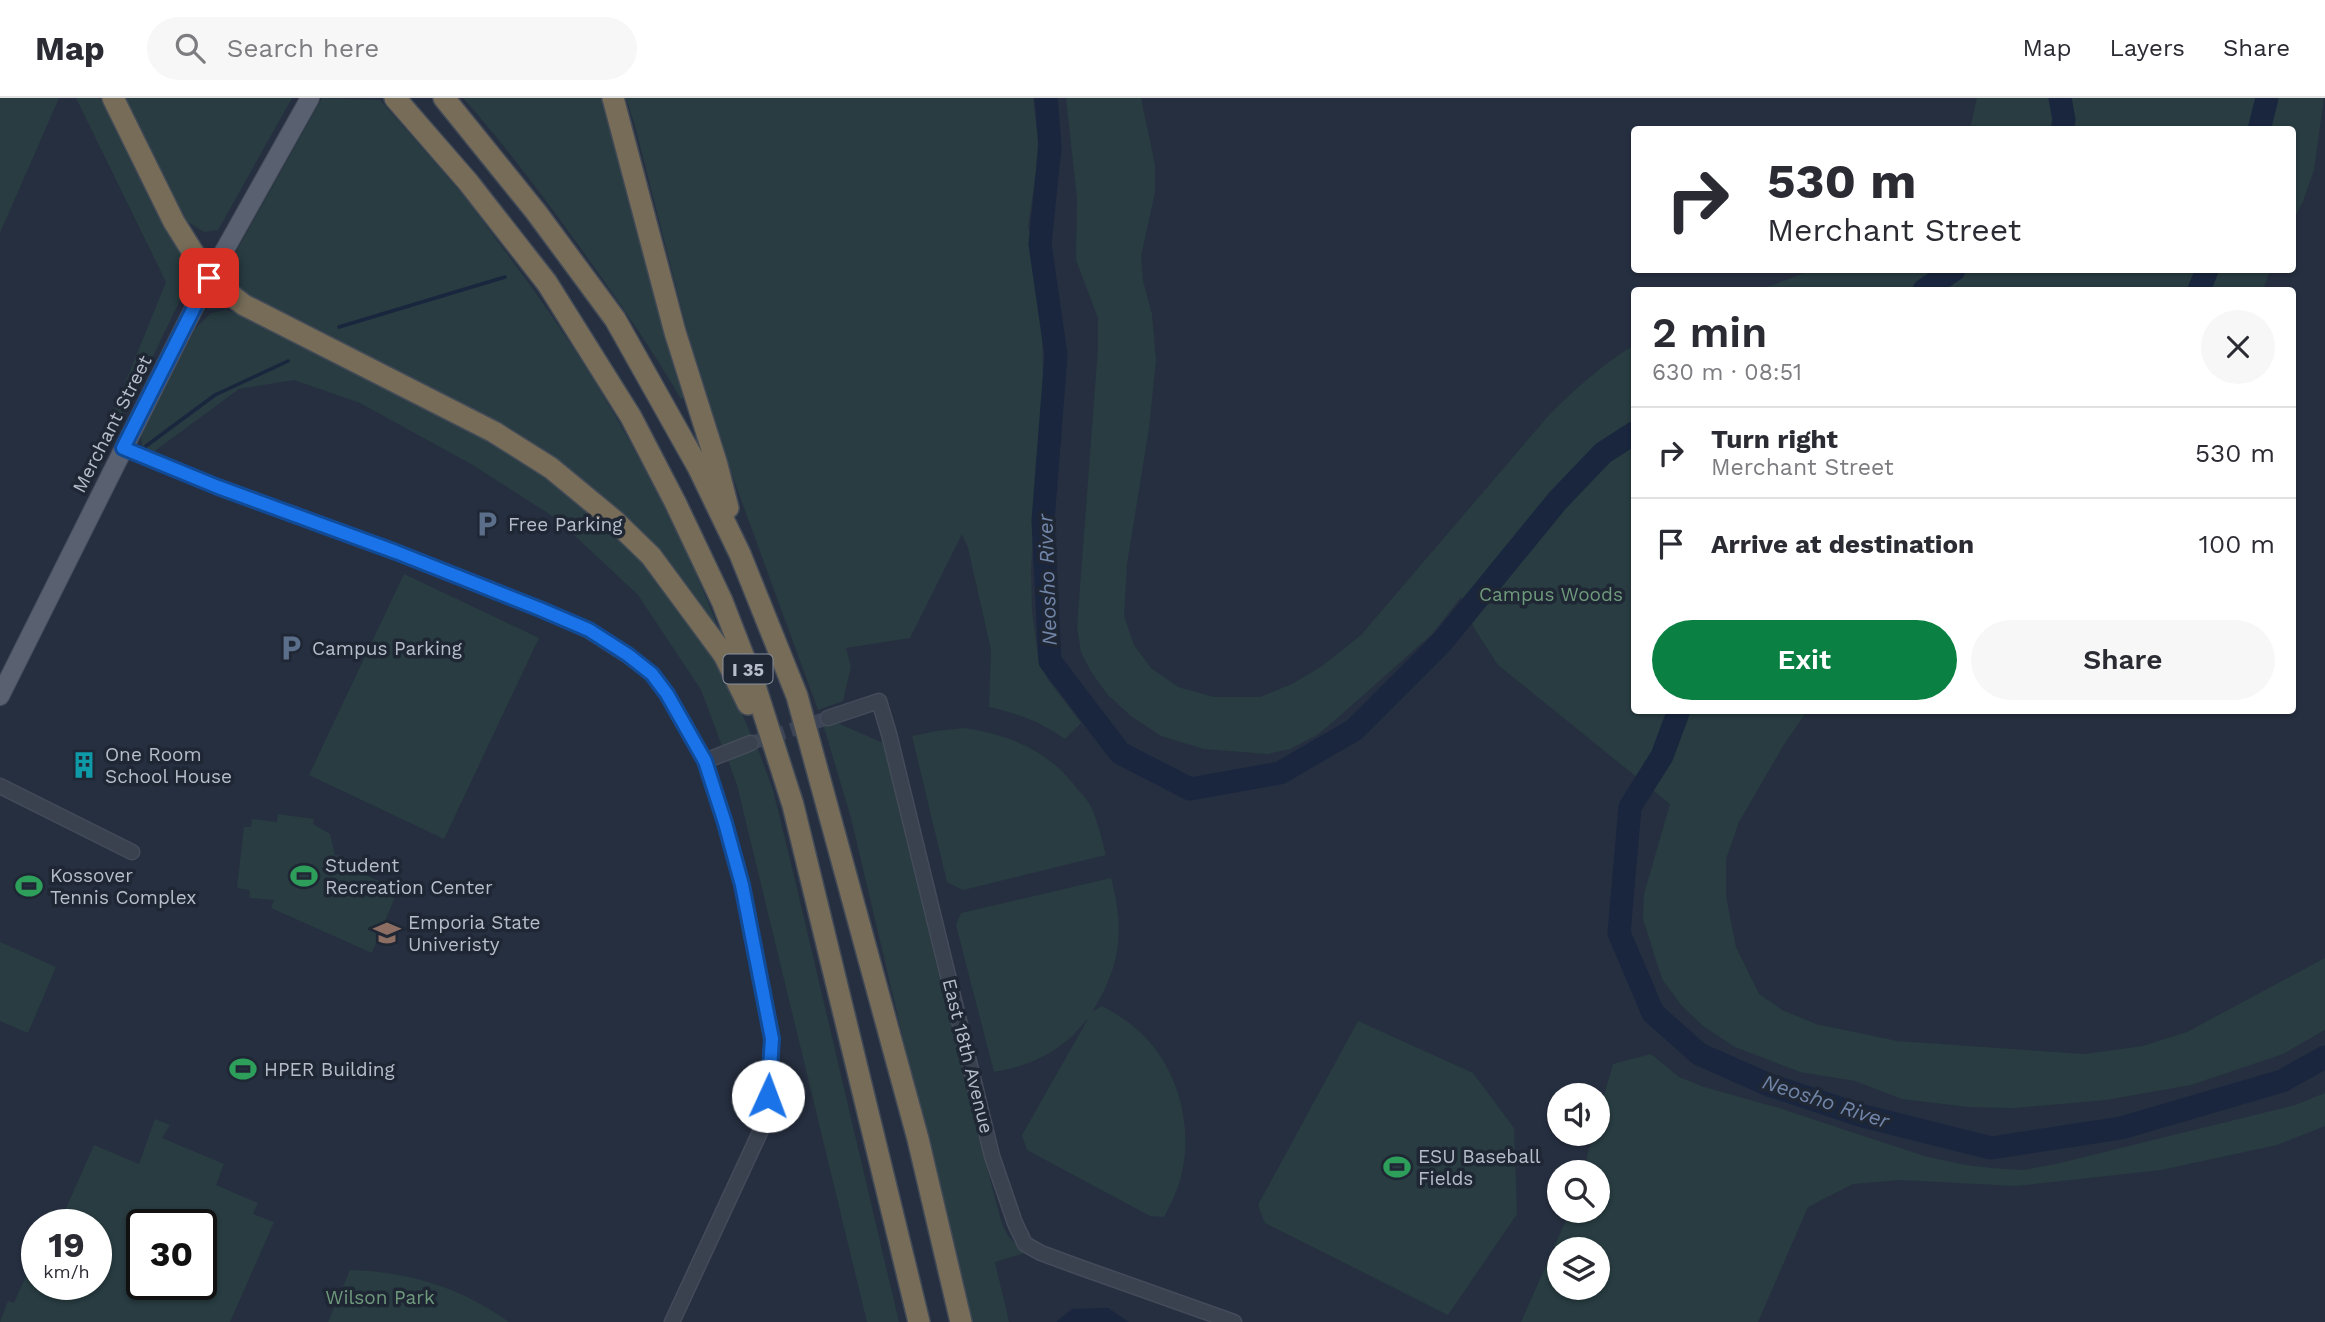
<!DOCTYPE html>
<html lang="en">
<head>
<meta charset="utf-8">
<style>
	body { margin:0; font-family:"Work Sans",sans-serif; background:#f7f7f7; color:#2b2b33; height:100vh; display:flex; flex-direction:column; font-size:26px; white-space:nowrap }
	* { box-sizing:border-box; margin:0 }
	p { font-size:23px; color:#7c7c81 }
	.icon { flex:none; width:38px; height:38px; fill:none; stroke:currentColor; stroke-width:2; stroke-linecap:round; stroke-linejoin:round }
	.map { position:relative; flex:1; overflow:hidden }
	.drawer { position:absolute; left:1631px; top:189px; width:665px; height:427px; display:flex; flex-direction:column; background:#fff; border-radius:7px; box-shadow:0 2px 5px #0004 }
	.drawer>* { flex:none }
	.guide { position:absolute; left:1631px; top:28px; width:665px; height:147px; border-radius:7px; box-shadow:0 2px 5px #0004; background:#fff; color:#2b2b33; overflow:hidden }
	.controls { position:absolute; left:1547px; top:985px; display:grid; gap:14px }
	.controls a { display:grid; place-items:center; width:63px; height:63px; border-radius:50%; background:#fff; box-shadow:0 2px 5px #0004; font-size:35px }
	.speed { position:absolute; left:21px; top:1111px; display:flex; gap:14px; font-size:35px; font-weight:700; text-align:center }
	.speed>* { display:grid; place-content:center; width:91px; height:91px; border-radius:50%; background:#fff; box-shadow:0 2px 5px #0004; line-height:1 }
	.speed small { font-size:18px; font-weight:400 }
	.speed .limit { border:4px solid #111; border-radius:10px; background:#fff; color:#111 }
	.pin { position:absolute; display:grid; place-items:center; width:60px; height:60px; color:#fff; margin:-30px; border-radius:14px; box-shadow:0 4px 10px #0006 }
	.me { position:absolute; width:77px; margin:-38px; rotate:2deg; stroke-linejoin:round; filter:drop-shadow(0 0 5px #0008) }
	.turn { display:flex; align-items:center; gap:24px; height:147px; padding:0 21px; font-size:32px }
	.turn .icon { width:91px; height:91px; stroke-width:2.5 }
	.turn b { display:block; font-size:49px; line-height:60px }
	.round { display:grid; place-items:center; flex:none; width:74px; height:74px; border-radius:37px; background:#f7f7f7 }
	.head { display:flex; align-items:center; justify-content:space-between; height:119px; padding:0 21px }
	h1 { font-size:42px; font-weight:600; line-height:52px }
	.button { display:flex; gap:14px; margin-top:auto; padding:14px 21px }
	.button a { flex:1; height:80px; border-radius:42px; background:#0b8043; color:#fff; font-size:28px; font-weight:600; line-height:80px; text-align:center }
	.button a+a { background:#f7f7f7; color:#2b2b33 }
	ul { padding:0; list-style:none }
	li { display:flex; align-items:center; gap:21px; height:91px; padding:0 21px; border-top:2px solid #e1e1e2 }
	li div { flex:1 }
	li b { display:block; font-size:26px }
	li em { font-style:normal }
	header { display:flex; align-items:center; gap:42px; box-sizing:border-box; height:98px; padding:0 35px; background:#fff; border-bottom:2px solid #e1e1e2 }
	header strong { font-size:33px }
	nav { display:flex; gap:38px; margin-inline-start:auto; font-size:24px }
	.search { width:490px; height:63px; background:#f7f7f7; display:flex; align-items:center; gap:18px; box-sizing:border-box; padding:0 24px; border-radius:38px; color:#7c7c81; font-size:26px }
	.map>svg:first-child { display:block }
	.green { fill:#283c41; fill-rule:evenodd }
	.water { fill:#19263e }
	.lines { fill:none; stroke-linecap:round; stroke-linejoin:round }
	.stream { stroke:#19263e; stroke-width:3.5 }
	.river { stroke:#19263e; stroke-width:23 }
	.minor-tunnel { stroke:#3c4455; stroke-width:14; stroke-dasharray:14 7; stroke-linecap:butt }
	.minor-casing { stroke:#444b59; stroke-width:17 }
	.major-casing { stroke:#444b59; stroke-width:20 }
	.highway-casing { stroke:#424a57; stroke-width:24 }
	.minor { stroke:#3a4250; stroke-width:14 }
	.major { stroke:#596170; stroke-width:18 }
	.highway { stroke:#766c58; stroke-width:21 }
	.route-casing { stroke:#114b97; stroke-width:18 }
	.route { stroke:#1a73e8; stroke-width:12 }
	.labels { text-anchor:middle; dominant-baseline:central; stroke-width:7; stroke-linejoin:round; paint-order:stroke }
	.shield { fill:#1f2735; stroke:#89909d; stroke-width:2 }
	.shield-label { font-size:18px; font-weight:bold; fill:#b7bdca }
	.street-label { font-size:19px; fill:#b7bdca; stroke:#1f2735 }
	.poi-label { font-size:19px; fill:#b7bdca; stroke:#1f2735; text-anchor:start }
	.park-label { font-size:19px; fill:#6f9a7c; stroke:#1f2735 }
	.water-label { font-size:21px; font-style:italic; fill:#7185a8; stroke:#1f2735 }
</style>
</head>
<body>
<header>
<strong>Map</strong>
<div class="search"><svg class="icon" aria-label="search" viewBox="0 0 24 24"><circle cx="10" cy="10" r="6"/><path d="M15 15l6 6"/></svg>Search here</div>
<nav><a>Map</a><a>Layers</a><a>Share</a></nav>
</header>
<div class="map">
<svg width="2325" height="1224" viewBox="0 0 2325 1224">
	<rect width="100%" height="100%" fill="#262f40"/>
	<path class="green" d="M 0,0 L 59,0 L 0,135 Z
		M 76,0 L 100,0 L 187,168 L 184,194 L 126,314 L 119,320 L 110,322 L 166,184 Z
		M 117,0 L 292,0 L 218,132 L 204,134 L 179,118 Z
		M 322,0 L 380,2 C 405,31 432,60 457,90 C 473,109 487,129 502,149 C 593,268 666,396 721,536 L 615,414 L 251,202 C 234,187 223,183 233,159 Z
		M 463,0 L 607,0 L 689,299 L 681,301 C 650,248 615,198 579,148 C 542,97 505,47 463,0 Z
		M 626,0 L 1033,0 L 1038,42 L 1036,74 L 1028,129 L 1034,152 L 1042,219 L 1043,284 L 1031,471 L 1032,512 L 1038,559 L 1047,580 L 1081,625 L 1065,641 C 1041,624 1017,615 989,609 L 991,552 L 968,450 L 962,436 L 910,540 L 846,550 L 851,569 L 843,603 L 818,612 L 717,336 L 696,267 L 635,28 Z
		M 1066,0 L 1141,0 L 1155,67 L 1155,94 L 1141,158 L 1143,183 L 1152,216 L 1156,262 L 1149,330 L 1127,466 L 1124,518 L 1134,547 L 1151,570 L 1178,589 L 1214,599 L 1260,599 L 1294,585 L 1322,568 L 1361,537 L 1549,317 C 1576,290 1602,267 1634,247 L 1634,612 L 1807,613 L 1783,648 L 1739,724 L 1726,761 L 1726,798 L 1736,849 L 1759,896 L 1782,912 L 1816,926 L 1897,943 L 2084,956 L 2143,948 L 2187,934 L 2325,860 L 2325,932 L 2283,956 L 2191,987 L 2106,1002 L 2015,1010 L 1968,1009 L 1902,1001 L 1855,983 L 1800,974 L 1735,949 L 1703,928 L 1682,908 L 1662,881 L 1643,821 L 1644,796 L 1670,706 L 1498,567 L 1474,530 L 1461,499 L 1432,536 L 1334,623 L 1317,637 L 1290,651 L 1267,656 L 1204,651 L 1161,638 L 1131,618 L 1107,596 L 1090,572 L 1081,554 L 1077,529 L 1098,250 L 1098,220 L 1076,162 L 1077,100 Z
		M 1977,0 L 2324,0 L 2314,72 L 2303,103 L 2293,123 L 2292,32 L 1970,31 Z
		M 1813,172 L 2270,172 L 2263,192 L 1759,192 Z
		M 225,212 L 236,214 L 496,344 L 572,396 L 650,470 L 708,549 L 731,590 L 752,639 L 722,648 L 701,592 L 638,497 L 557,421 L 471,366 L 360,305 L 294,282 L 239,291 L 152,355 L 142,347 L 141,338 L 195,231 L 211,215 Z
		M 404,476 L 539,540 L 444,741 L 309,677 Z
		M 833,623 L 883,645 L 972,1014 L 1002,1126 L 1008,1138 L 1025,1155 L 995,1164 L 1009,1224 L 970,1224 L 851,720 L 823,626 Z
		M 964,630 C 1011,637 1050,653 1079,693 C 1084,698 1089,704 1092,711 C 1098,725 1102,742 1106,757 L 963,792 L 947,784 L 912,638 L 936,633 Z
		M 758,651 L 773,692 L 795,782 L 899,1224 L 867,1224 L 737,687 L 728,662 Z
		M 278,716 L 314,721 L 313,726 L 330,736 L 335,757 L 343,758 L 342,766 L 398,792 L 372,855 L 271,810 L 274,802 L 250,800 L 249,792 L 237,790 L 244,729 L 251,729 L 252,721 L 277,724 Z
		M 1111,780 C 1125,832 1121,868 1092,914 L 1102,908 C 1111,913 1121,919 1129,925 C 1174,958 1194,1021 1182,1074 C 1179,1090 1171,1105 1164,1119 L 1150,1118 L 1027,1052 L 1022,1037 L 1088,921 C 1082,926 1076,935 1070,940 C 1047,960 1023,969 994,974 L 956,827 L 961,815 Z
		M 0,844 L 56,869 L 28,935 L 0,923 Z
		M 1358,923 L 1473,975 L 1514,1030 L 1517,1116 L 1448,1217 L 1265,1125 L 1258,1107 Z
		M 1651,956 L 1679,979 L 1704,989 L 1779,1010 L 1924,1058 L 1965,1067 L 1992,1070 L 2023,1072 L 2056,1066 L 2295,1007 L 2325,995 L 2325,1028 L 2277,1047 L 2161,1072 L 2016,1088 L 1900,1082 L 1853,1086 L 1808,1109 L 1758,1224 L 1521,1224 L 1570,1113 L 1598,1113 L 1598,1074 L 1583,1074 L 1593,1036 L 1598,1036 L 1598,1019 L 1613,966 ZM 1559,1152 L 1598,1152 L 1598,1190 L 1559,1190 Z
		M 155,1021 L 170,1027 L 162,1040 L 224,1066 L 216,1087 L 258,1105 L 253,1116 L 274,1124 L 230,1224 L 0,1224 L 8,1203 L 14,1205 L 37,1153 L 37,1140 L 37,1186 L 96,1186 L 96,1127 L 43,1127 L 50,1112 L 64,1115 L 94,1047 L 139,1066 ZM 201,1127 L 201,1186 L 142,1186 L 142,1127 Z
		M 350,1172 C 410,1174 460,1189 509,1224 L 328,1224 Z"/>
	<path class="water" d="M 1108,1210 L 1129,1224 L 1056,1224 L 1072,1211 Z"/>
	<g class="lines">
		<path class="stream" d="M 339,229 L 505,179
			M 146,348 L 215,297 L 288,263"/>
		<path class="river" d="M 1046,0 L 1050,48 L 1040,146 L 1056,257 L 1043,423 L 1050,563 L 1120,655 L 1190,691 L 1280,675 L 1354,632 L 1442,544 L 1558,402 L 1603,355 L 1634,335
			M 2060,0 L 2064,22 L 2062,32
			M 2259,32 L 2267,0
			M 1924,192 L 1954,172
			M 2199,192 L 2207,172
			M 1679,612 L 1662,658 L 1630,709 L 1619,835 L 1653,915 L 1699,956 L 1769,987 L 1863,1018 L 1991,1050 L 2121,1030 L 2282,983 L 2325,959"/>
		<path class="minor-tunnel" d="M 751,645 L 828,620"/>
		<defs>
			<path id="minor" d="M 123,350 L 218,389 L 396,454 L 540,511 L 588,532 L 627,557 L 652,576 L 667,596 L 705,663 L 725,725 L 742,787 L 772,941 L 768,998 L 761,1032 L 672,1224
				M 828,620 L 879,603 L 889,636 L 992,1058 L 1015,1125 L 1025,1146 L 1041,1155 L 1079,1169 L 1234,1224
				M 705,663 L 751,645
				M 0,688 L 132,754"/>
			<path id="major" d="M 0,598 L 209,180 L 310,0"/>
			<path id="highway" d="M 113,0 L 174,124 L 209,180 L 244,207 L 494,334 L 551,370 L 615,423 L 651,458 L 724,557 L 748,606
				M 395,0 L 468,84 L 547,185 L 631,319 L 675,404 L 722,503 L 755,588 L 793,707 L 919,1224
				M 444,0 L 536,114 L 615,221 L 698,369 L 740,456 L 797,598 L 918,1041 L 961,1224
				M 613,0 L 675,234 L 717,367 L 728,410"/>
		</defs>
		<use href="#minor" class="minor-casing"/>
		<use href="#major" class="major-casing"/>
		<use href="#highway" class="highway-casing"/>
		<use href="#minor" class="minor"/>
		<use href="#major" class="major"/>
		<use href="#highway" class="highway"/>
	</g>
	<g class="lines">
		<defs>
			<path id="route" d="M 209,180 L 123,350 L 218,389 L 396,454 L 540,511 L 589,532 L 628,557 L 652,576 L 667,596 L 705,663 L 725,725 L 742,787 L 772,941 L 768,998"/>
		</defs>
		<use href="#route" class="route-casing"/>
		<use href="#route" class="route"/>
	</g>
	<defs>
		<symbol id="parking-bare" viewBox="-9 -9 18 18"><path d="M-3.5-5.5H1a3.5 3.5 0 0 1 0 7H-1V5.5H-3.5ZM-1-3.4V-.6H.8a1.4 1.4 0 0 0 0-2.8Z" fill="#5c6f8a" stroke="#1f2735" stroke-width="2.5" paint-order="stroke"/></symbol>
		<symbol id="building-bare" viewBox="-9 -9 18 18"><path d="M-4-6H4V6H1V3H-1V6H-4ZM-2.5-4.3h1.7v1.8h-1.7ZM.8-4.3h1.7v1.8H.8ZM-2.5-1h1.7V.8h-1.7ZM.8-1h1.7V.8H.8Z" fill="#0f9aa8" stroke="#1f2735" stroke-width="2.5" paint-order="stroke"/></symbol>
		<symbol id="stadium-bare" viewBox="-9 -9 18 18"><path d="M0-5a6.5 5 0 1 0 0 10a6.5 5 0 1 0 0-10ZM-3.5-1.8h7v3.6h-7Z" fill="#2e9e5b" stroke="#1f2735" stroke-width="2.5" paint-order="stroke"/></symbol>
		<symbol id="university-bare" viewBox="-9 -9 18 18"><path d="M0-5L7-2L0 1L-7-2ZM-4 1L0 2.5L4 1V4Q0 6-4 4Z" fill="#8d6e63" stroke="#1f2735" stroke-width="2.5" paint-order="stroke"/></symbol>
	</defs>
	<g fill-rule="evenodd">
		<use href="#parking-bare" x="468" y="407" width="38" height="38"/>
		<use href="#parking-bare" x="272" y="531" width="38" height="38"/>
		<use href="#building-bare" x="65" y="648" width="38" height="38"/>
		<use href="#stadium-bare" x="285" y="759" width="38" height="38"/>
		<use href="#stadium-bare" x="10" y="769" width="38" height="38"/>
		<use href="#university-bare" x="368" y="816" width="38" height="38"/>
		<use href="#stadium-bare" x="224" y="952" width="38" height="38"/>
		<use href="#stadium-bare" x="1378" y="1050" width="38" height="38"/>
	</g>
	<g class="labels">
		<rect class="shield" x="723.5" y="556.5" width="49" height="29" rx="5"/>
		<g class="shield-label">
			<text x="748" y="571">I 35</text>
		</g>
		<g class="street-label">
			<text transform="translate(112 326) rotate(-63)">Merchant Street</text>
			<text transform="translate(968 958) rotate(76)">East 18th Avenue</text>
		</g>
		<g class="poi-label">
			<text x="508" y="426">Free Parking</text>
			<text x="312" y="550">Campus Parking</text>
			<text x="105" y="656">One Room<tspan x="105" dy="22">School House</tspan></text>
			<text x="325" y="767">Student<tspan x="325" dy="22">Recreation Center</tspan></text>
			<text x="50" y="777">Kossover<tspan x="50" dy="22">Tennis Complex</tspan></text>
			<text x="408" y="824">Emporia State<tspan x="408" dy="22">Univeristy</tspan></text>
			<text x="264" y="971">HPER Building</text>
			<text x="1418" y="1058">ESU Baseball<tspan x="1418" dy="22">Fields</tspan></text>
		</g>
		<g class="park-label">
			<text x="1551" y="496">Campus Woods</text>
			<text x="380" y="1199">Wilson Park</text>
		</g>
		<g class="water-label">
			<text transform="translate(1047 482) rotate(-92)">Neosho River</text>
			<text transform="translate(1826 1003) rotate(18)">Neosho River</text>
		</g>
	</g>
</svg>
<div class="controls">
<a><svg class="icon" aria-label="sound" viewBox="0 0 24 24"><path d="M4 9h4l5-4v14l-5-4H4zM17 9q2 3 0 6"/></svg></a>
<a><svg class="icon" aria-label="search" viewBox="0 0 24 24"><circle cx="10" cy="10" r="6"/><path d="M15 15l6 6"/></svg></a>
<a><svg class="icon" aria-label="layers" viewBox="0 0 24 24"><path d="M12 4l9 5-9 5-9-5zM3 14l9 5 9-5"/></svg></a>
</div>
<div class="speed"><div>19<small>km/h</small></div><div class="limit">30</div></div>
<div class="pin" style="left:209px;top:180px;background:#d93025"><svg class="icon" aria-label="arrive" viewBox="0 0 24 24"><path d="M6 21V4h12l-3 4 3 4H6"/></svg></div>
<svg class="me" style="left:768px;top:998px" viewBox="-20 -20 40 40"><circle r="19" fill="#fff"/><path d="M0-13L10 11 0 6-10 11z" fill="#1a73e8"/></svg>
<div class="guide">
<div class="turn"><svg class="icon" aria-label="right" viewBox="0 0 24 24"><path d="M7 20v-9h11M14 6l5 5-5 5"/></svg><div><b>530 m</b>Merchant Street</div></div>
</div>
<section class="drawer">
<div class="head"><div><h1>2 min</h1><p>630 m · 08:51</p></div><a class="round"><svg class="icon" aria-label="close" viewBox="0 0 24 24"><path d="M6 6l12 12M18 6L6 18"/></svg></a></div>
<ul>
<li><svg class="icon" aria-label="right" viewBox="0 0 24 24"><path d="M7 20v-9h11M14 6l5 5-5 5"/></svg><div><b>Turn right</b><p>Merchant Street</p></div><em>530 m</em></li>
<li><svg class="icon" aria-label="arrive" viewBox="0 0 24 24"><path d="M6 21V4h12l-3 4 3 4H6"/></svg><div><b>Arrive at destination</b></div><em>100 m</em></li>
</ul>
<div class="button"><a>Exit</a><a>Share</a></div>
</section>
</div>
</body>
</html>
